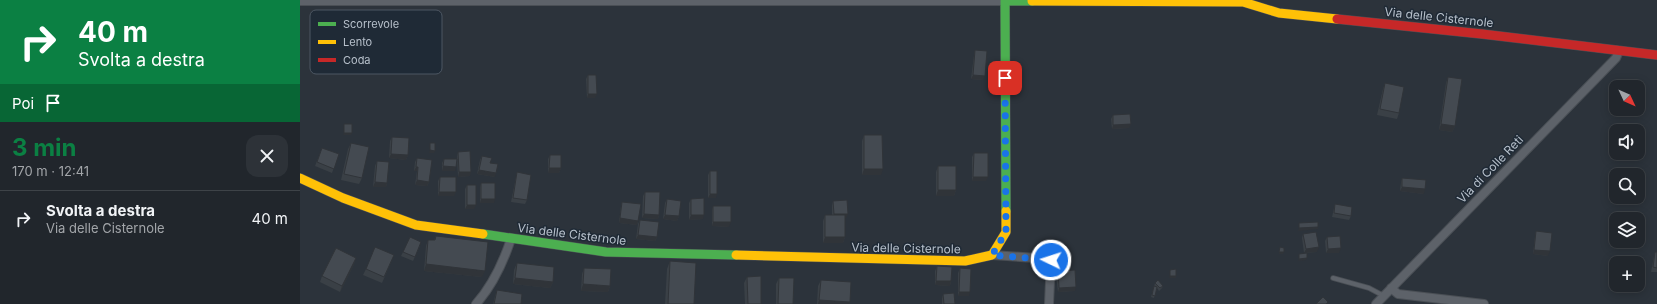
<!DOCTYPE html>
<html lang="it">
<head>
<meta charset="utf-8">
<style>
	body { margin:0; font-family:Inter,sans-serif; background:#2d3238; color:#f1f3f6; height:100vh; display:flex; flex-direction:column; font-size:15px; white-space:nowrap }
	* { box-sizing:border-box; margin:0 }
	p { font-size:13px; color:#a2a5a9 }
	.icon { flex:none; width:22px; height:22px; fill:none; stroke:currentColor; stroke-width:2; stroke-linecap:round; stroke-linejoin:round }
	.map { position:relative; flex:1; overflow:hidden }
	.side { display:flex; flex-direction:column; background:#21262c; width:300px }
	.side>* { flex:none }
	.top-card { background:#0b8043; color:#fff; overflow:hidden }
	.needle { width:26px; rotate:134deg }
	.controls { position:absolute; left:1309px; top:80px; display:grid; gap:8px }
	.controls a { display:grid; place-items:center; width:36px; height:36px; border-radius:8px; background:#21262c; box-shadow:0 2px 10px #0003,0 0 0 1px #3e4348; font-size:20px }
	.pin { position:absolute; display:grid; place-items:center; width:34px; height:34px; color:#fff; margin:-17px; border-radius:8px; box-shadow:0 2px 6px #0006 }
	.me { position:absolute; width:44px; margin:-22px; rotate:274deg; stroke-linejoin:round; filter:drop-shadow(0 0 3px #0008) }
	.turn { display:flex; align-items:center; gap:14px; height:84px; padding:0 12px; font-size:18px }
	.turn .icon { width:52px; height:52px; stroke-width:2.5 }
	.turn b { display:block; font-size:28px; line-height:34px }
	.then { display:flex; align-items:center; height:38px; padding:0 12px; background:#0003; gap:8px; font-size:15px }
	.round { display:grid; place-items:center; flex:none; width:42px; height:42px; border-radius:12px; background:#2d3238 }
	.head { display:flex; align-items:center; justify-content:space-between; height:68px; padding:0 12px }
	h1 { font-size:24px; font-weight:700; line-height:30px; color:#0b8043 }
	ul { padding:0; list-style:none }
	li { display:flex; align-items:center; gap:12px; height:56px; padding:0 12px; border-top:1px solid #3e4348 }
	li div { flex:1 }
	li b { display:block; font-size:15px }
	li em { font-style:normal }
	main { display:flex; flex:1; min-height:0 }
	.map>svg:first-child { display:block }
	.lines { fill:none; stroke-linecap:round; stroke-linejoin:round }
	.lane-casing { stroke:#4a4f55; stroke-width:5.5 }
	.street-casing { stroke:#4a4f55; stroke-width:10 }
	.fast-casing { stroke:#4a4f55; stroke-width:10 }
	.slow-casing { stroke:#4a4f55; stroke-width:10 }
	.jam-casing { stroke:#4a4f55; stroke-width:10 }
	.lane { stroke:#5d6269; stroke-width:4 }
	.street { stroke:#5d6269; stroke-width:8 }
	.fast { stroke:#4caf50; stroke-width:9 }
	.slow { stroke:#ffc107; stroke-width:9 }
	.jam { stroke:#c62828; stroke-width:9 }
	.wall { fill:#3a4046 }
	.shaded-wall { fill:#303439 }
	.building { fill:#444a51; stroke:#303439 }
	.route { stroke:#1a73e8; stroke-width:7; stroke-dasharray:0 12.6 }
	.labels { text-anchor:middle; dominant-baseline:central; stroke-width:3; stroke-linejoin:round; paint-order:stroke }
	.street-label { font-size:12px; fill:#b7c0cb; stroke:#1f2a36 }
	.key { fill:#1f2a36; stroke:#4d5763; stroke-width:1 }
	.key-label { font-size:11px; fill:#b7c0cb }
</style>
</head>
<body>
<main>
<section class="side">
<div class="top-card">
<div class="turn"><svg class="icon" aria-label="right" viewBox="0 0 24 24"><path d="M7 20v-9h11M14 6l5 5-5 5"/></svg><div><b>40 m</b>Svolta a destra</div></div>
<div class="then">Poi<svg class="icon" aria-label="arrive" viewBox="0 0 24 24"><path d="M6 21V4h12l-3 4 3 4H6"/></svg></div>
</div>
<div class="head"><div><h1>3 min</h1><p>170 m · 12:41</p></div><a class="round"><svg class="icon" aria-label="close" viewBox="0 0 24 24"><path d="M6 6l12 12M18 6L6 18"/></svg></a></div>
<ul>
<li><svg class="icon" aria-label="right" viewBox="0 0 24 24"><path d="M7 20v-9h11M14 6l5 5-5 5"/></svg><div><b>Svolta a destra</b><p>Via delle Cisternole</p></div><em>40 m</em></li>
</ul>
</section>
<div class="map">
<svg width="1357" height="304" viewBox="0 0 1357 304">
	<rect width="100%" height="100%" fill="#2c333b"/>
	<g class="lines">
		<defs>
			<path id="lane" d="M 1033,278 L 1069,288 L 1084,296"/>
			<path id="street" d="M 0,1 L 705,1
				M 692,255 L 751,259 L 749,304
				M 1091,288 L 1098,294 L 1184,304
				M 176,304 C 193,285 203,263 211,239
				M 1076,304 L 1316,58 L 1319,51"/>
			<path id="fast" d="M 706,211 L 705,1 L 732,1
				M 183,234 L 306,252 L 436,255"/>
			<path id="slow" d="M 732,1 L 943,2 L 979,13 L 1037,19
				M 0,178 L 43,198 L 116,225 L 183,234
				M 436,255 L 665,261 L 692,255 L 706,232 L 706,211"/>
			<path id="jam" d="M 1037,19 L 1182,34 L 1357,55"/>
		</defs>
		<use href="#lane" class="lane-casing"/>
		<use href="#street" class="street-casing"/>
		<use href="#fast" class="fast-casing"/>
		<use href="#slow" class="slow-casing"/>
		<use href="#jam" class="jam-casing"/>
		<use href="#lane" class="lane"/>
		<use href="#street" class="street"/>
		<use href="#fast" class="fast"/>
		<use href="#slow" class="slow"/>
		<use href="#jam" class="jam"/>
	</g>
	<path class="wall" d="M 675,50 L 683,80 L 671,79 L 674,55 Z
		M 288,75 L 295,98 L 287,98 L 286,79 Z
		M 1148,77 L 1155,126 L 1152,132 L 1139,130 L 1146,83 Z
		M 1085,83 L 1099,113 L 1097,119 L 1077,115 L 1083,89 Z
		M 813,115 L 829,128 L 812,129 L 811,119 Z
		M 564,135 L 581,175 L 562,175 L 562,141 Z
		M 92,137 L 108,155 L 106,160 L 89,158 L 90,141 Z
		M 51,143 L 62,178 L 59,184 L 41,180 L 48,149 Z
		M 22,148 L 39,154 L 32,173 L 15,166 Z
		M 158,152 L 170,176 L 158,177 L 157,156 Z
		M 674,153 L 686,181 L 672,181 L 672,157 Z
		M 250,155 L 261,168 L 259,173 L 248,173 L 248,159 Z
		M 182,156 L 190,163 L 195,177 L 177,174 L 180,160 Z
		M 117,158 L 129,182 L 127,186 L 115,185 L 117,171 L 114,171 L 115,162 Z
		M 144,159 L 155,171 L 142,171 L 142,163 Z
		M 77,161 L 87,183 L 86,187 L 73,187 L 75,166 Z
		M 638,166 L 656,190 L 654,196 L 636,196 L 636,172 Z
		M 410,171 L 416,198 L 408,198 L 408,175 Z
		M 217,172 L 227,200 L 225,204 L 211,202 Z
		M 140,177 L 154,196 L 138,196 L 138,181 Z
		M 1102,178 L 1124,194 L 1100,191 L 1101,182 Z
		M 181,183 L 194,203 L 180,203 L 180,187 Z
		M 167,185 L 174,209 L 165,209 L 165,189 Z
		M 345,192 L 359,215 L 358,219 L 342,218 L 343,196 Z
		M 367,199 L 379,216 L 377,221 L 363,219 L 365,203 Z
		M 391,199 L 403,219 L 389,220 L 389,203 Z
		M 533,201 L 546,218 L 545,218 L 545,237 L 543,243 L 523,243 L 523,221 L 525,215 L 532,215 L 532,205 Z
		M 322,202 L 338,221 L 337,225 L 319,223 L 321,206 Z
		M 1035,204 L 1051,216 L 1049,220 L 1032,217 L 1034,208 Z
		M 413,206 L 429,227 L 412,226 L 412,210 Z
		M 340,220 L 357,237 L 355,241 L 336,239 L 338,224 Z
		M 1236,231 L 1248,256 L 1233,254 L 1235,236 Z
		M 1003,234 L 1017,252 L 1004,253 L 1002,238 Z
		M 136,236 L 182,277 L 124,271 L 126,246 L 128,240 L 134,240 Z
		M 1027,237 L 1039,253 L 1026,253 L 1025,241 Z
		M 120,246 L 113,261 L 101,256 L 103,252 Z
		M 1355,252 L 1357,252 L 1357,272 L 1351,272 L 1354,256 Z
		M 94,255 L 82,283 L 63,275 L 66,269 Z
		M 56,258 L 54,264 L 40,292 L 20,282 L 22,276 Z
		M 370,261 L 394,304 L 365,304 L 367,269 Z
		M 217,263 L 253,282 L 250,288 L 213,284 L 214,270 Z
		M 637,266 L 651,281 L 650,286 L 635,285 L 635,271 Z
		M 284,268 L 310,286 L 308,292 L 281,291 L 282,274 Z
		M 660,268 L 669,296 L 658,296 L 658,273 Z
		M 758,271 L 775,291 L 758,292 L 756,276 Z
		M 447,277 L 461,304 L 445,304 L 444,283 Z
		M 479,278 L 493,304 L 476,304 L 476,284 Z
		M 521,280 L 550,302 L 549,304 L 517,304 L 518,286 Z
		M 855,283 L 863,286 L 862,288 L 859,291 L 857,288 L 854,298 L 851,297 Z
		M 197,290 L 221,304 L 193,304 L 195,296 Z
		M 643,294 L 655,304 L 642,304 L 642,298 Z"/>
	<path class="shaded-wall" d="M 673,75 L 685,76 L 683,80 L 671,79 Z
		M 288,94 L 297,94 L 295,98 L 287,98 Z
		M 831,124 L 829,128 L 812,129 L 813,125 Z
		M 1141,124 L 1155,126 L 1152,132 L 1139,130 Z
		M 44,133 L 52,133 L 51,135 L 43,135 Z
		M 130,150 L 135,151 L 134,153 L 129,153 Z
		M 91,154 L 108,155 L 106,160 L 89,158 Z
		M 143,166 L 156,167 L 155,171 L 142,171 Z
		M 116,167 L 118,167 L 117,171 L 114,171 Z
		M 249,168 L 261,168 L 259,173 L 248,173 Z
		M 564,169 L 583,169 L 581,175 L 562,175 Z
		M 179,170 L 196,173 L 195,177 L 177,174 Z
		M 159,172 L 171,172 L 170,176 L 158,177 Z
		M 673,177 L 688,177 L 686,181 L 672,181 Z
		M 117,180 L 129,182 L 127,186 L 115,185 Z
		M 75,182 L 87,183 L 86,187 L 73,187 Z
		M 1102,187 L 1125,189 L 1124,194 L 1100,191 Z
		M 638,190 L 656,190 L 654,196 L 636,196 Z
		M 139,192 L 156,192 L 154,196 L 138,196 Z
		M 410,194 L 417,194 L 416,198 L 408,198 Z
		M 181,199 L 195,199 L 194,203 L 180,203 Z
		M 167,205 L 176,205 L 174,209 L 165,209 Z
		M 344,214 L 359,215 L 358,219 L 342,218 Z
		M 534,214 L 548,214 L 546,218 L 532,219 Z
		M 365,215 L 379,216 L 377,221 L 363,219 Z
		M 391,215 L 404,215 L 403,219 L 389,220 Z
		M 320,218 L 338,221 L 337,225 L 319,223 Z
		M 413,222 L 431,222 L 429,227 L 412,226 Z
		M 1018,227 L 1018,229 L 998,231 L 999,228 Z
		M 338,235 L 357,237 L 355,241 L 336,239 Z
		M 525,237 L 545,237 L 543,243 L 523,243 Z
		M 1019,247 L 1017,252 L 1004,253 L 1006,249 Z
		M 1041,248 L 1039,253 L 1026,253 L 1028,249 Z
		M 1234,250 L 1250,251 L 1248,256 L 1233,254 Z
		M 979,252 L 984,252 L 983,254 L 979,254 Z
		M 56,258 L 54,264 L 40,292 L 42,286 Z
		M 1007,258 L 1006,260 L 998,261 L 999,259 Z
		M 126,264 L 185,271 L 182,277 L 124,271 Z
		M 870,276 L 876,276 L 876,278 L 869,278 Z
		M 215,278 L 253,282 L 250,288 L 213,284 Z
		M 636,281 L 651,281 L 650,286 L 635,285 Z
		M 283,284 L 310,286 L 308,292 L 281,291 Z
		M 776,287 L 775,291 L 758,292 L 759,288 Z
		M 659,292 L 670,292 L 669,296 L 658,296 Z
		M 519,300 L 550,302 L 549,304 L 518,304 Z"/>
	<path class="building" d="M 675,50 L 687,51 L 685,76 L 673,75 Z
		M 288,75 L 296,75 L 297,94 L 288,94 Z
		M 1148,77 L 1162,79 L 1155,126 L 1141,124 Z
		M 1085,83 L 1104,87 L 1099,113 L 1080,109 Z
		M 830,114 L 831,124 L 813,125 L 813,115 Z
		M 44,124 L 52,124 L 52,133 L 44,133 Z
		M 564,135 L 582,135 L 583,169 L 564,169 Z
		M 92,137 L 109,138 L 108,155 L 91,154 Z
		M 51,143 L 69,147 L 62,178 L 44,174 Z
		M 130,143 L 135,143 L 135,151 L 130,150 Z
		M 22,148 L 39,154 L 34,169 L 17,162 Z
		M 170,151 L 171,172 L 159,172 L 158,152 Z
		M 674,153 L 688,153 L 688,177 L 673,177 Z
		M 250,155 L 261,155 L 261,168 L 249,168 Z
		M 182,156 L 192,158 L 190,163 L 198,164 L 196,173 L 179,170 Z
		M 117,158 L 132,160 L 129,182 L 117,180 L 118,167 L 116,167 Z
		M 144,159 L 157,159 L 156,167 L 143,166 Z
		M 77,161 L 89,162 L 87,183 L 75,182 Z
		M 638,166 L 656,166 L 656,190 L 638,190 Z
		M 410,171 L 417,171 L 417,194 L 410,194 Z
		M 217,172 L 231,175 L 227,200 L 213,198 Z
		M 140,177 L 156,177 L 156,192 L 139,192 Z
		M 1102,178 L 1126,180 L 1125,189 L 1102,187 Z
		M 181,183 L 195,183 L 195,199 L 181,199 Z
		M 167,185 L 176,185 L 176,205 L 167,205 Z
		M 345,192 L 360,192 L 359,215 L 344,214 Z
		M 404,198 L 404,215 L 391,215 L 391,199 Z
		M 367,199 L 381,201 L 379,216 L 365,215 Z
		M 547,200 L 548,214 L 534,214 L 533,201 Z
		M 322,202 L 341,204 L 338,221 L 320,218 Z
		M 1035,204 L 1052,207 L 1051,216 L 1034,213 Z
		M 413,206 L 431,206 L 431,222 L 413,222 Z
		M 525,215 L 545,215 L 545,237 L 525,237 Z
		M 340,220 L 359,222 L 357,237 L 338,235 Z
		M 1018,222 L 1018,227 L 999,228 L 999,223 Z
		M 1236,231 L 1252,233 L 1250,251 L 1234,250 Z
		M 1016,232 L 1019,247 L 1006,249 L 1003,234 Z
		M 136,236 L 188,242 L 185,271 L 126,264 L 128,240 L 135,240 Z
		M 1040,236 L 1041,248 L 1028,249 L 1027,237 Z
		M 110,237 L 121,242 L 115,257 L 103,252 Z
		M 75,247 L 94,255 L 84,277 L 66,269 Z
		M 980,247 L 984,248 L 984,252 L 979,252 Z
		M 36,248 L 56,258 L 42,286 L 22,276 Z
		M 1355,252 L 1357,252 L 1357,268 L 1353,267 Z
		M 1007,253 L 1007,258 L 999,259 L 999,254 Z
		M 370,261 L 396,263 L 394,304 L 368,304 Z
		M 217,263 L 254,267 L 253,282 L 215,278 Z
		M 637,266 L 652,267 L 651,281 L 636,281 Z
		M 284,268 L 311,269 L 310,286 L 283,284 Z
		M 660,268 L 671,269 L 670,292 L 659,292 Z
		M 876,269 L 876,276 L 870,276 L 870,270 Z
		M 775,270 L 776,287 L 759,288 L 758,271 Z
		M 461,276 L 461,304 L 448,304 L 447,277 Z
		M 479,278 L 494,278 L 493,304 L 478,304 Z
		M 521,280 L 551,282 L 550,302 L 519,300 Z
		M 858,280 L 863,286 L 860,288 L 855,283 Z
		M 854,286 L 857,287 L 855,296 L 852,295 Z
		M 197,290 L 222,294 L 221,304 L 194,304 Z
		M 654,293 L 655,304 L 644,304 L 643,294 Z
		M 1023,297 L 1028,302 L 1026,304 L 1016,304 Z"/>
	<g class="lines">
		<path class="route" d="M 705,78 L 706,232 L 692,255 L 751,260"/>
	</g>
	<g class="labels">
		<g class="street-label">
			<text transform="translate(1139 17) rotate(6)">Via delle Cisternole</text>
			<text transform="translate(1190 169) rotate(-46)">Via di Colle Reti</text>
			<text transform="translate(272 234) rotate(7)">Via delle Cisternole</text>
			<text transform="translate(606 248) rotate(1)">Via delle Cisternole</text>
		</g>
	</g>
	<rect x="10" y="10" width="132" height="64" rx="6" class="key"/>
	<rect x="18" y="22" width="18" height="4" fill="#4caf50"/>
	<rect x="18" y="40" width="18" height="4" fill="#ffc107"/>
	<rect x="18" y="58" width="18" height="4" fill="#c62828"/>
	<g class="key-label">
		<text x="43" y="28">Scorrevole</text>
		<text x="43" y="46">Lento</text>
		<text x="43" y="64">Coda</text>
	</g>
</svg>
<div class="controls">
<a><svg class="needle" viewBox="-14 -14 28 28"><path d="M0-13l5 13h-10z" fill="#e53935"/><path d="M0 13l5-13h-10z" fill="#a2a5a9"/></svg></a>
<a><svg class="icon" aria-label="sound" viewBox="0 0 24 24"><path d="M4 9h4l5-4v14l-5-4H4zM17 9q2 3 0 6"/></svg></a>
<a><svg class="icon" aria-label="search" viewBox="0 0 24 24"><circle cx="10" cy="10" r="6"/><path d="M15 15l6 6"/></svg></a>
<a><svg class="icon" aria-label="layers" viewBox="0 0 24 24"><path d="M12 4l9 5-9 5-9-5zM3 14l9 5 9-5"/></svg></a>
<a>+</a>
</div>
<div class="pin" style="left:705px;top:78px;background:#d93025"><svg class="icon" aria-label="arrive" viewBox="0 0 24 24"><path d="M6 21V4h12l-3 4 3 4H6"/></svg></div>
<svg class="me" style="left:751px;top:260px" viewBox="-20 -20 40 40"><circle r="17" fill="#1a73e8" stroke="#fff" stroke-width="3"/><path d="M0-11L8 9 0 5-8 9z" fill="#fff"/></svg>
</div>
</main>
</body>
</html>
